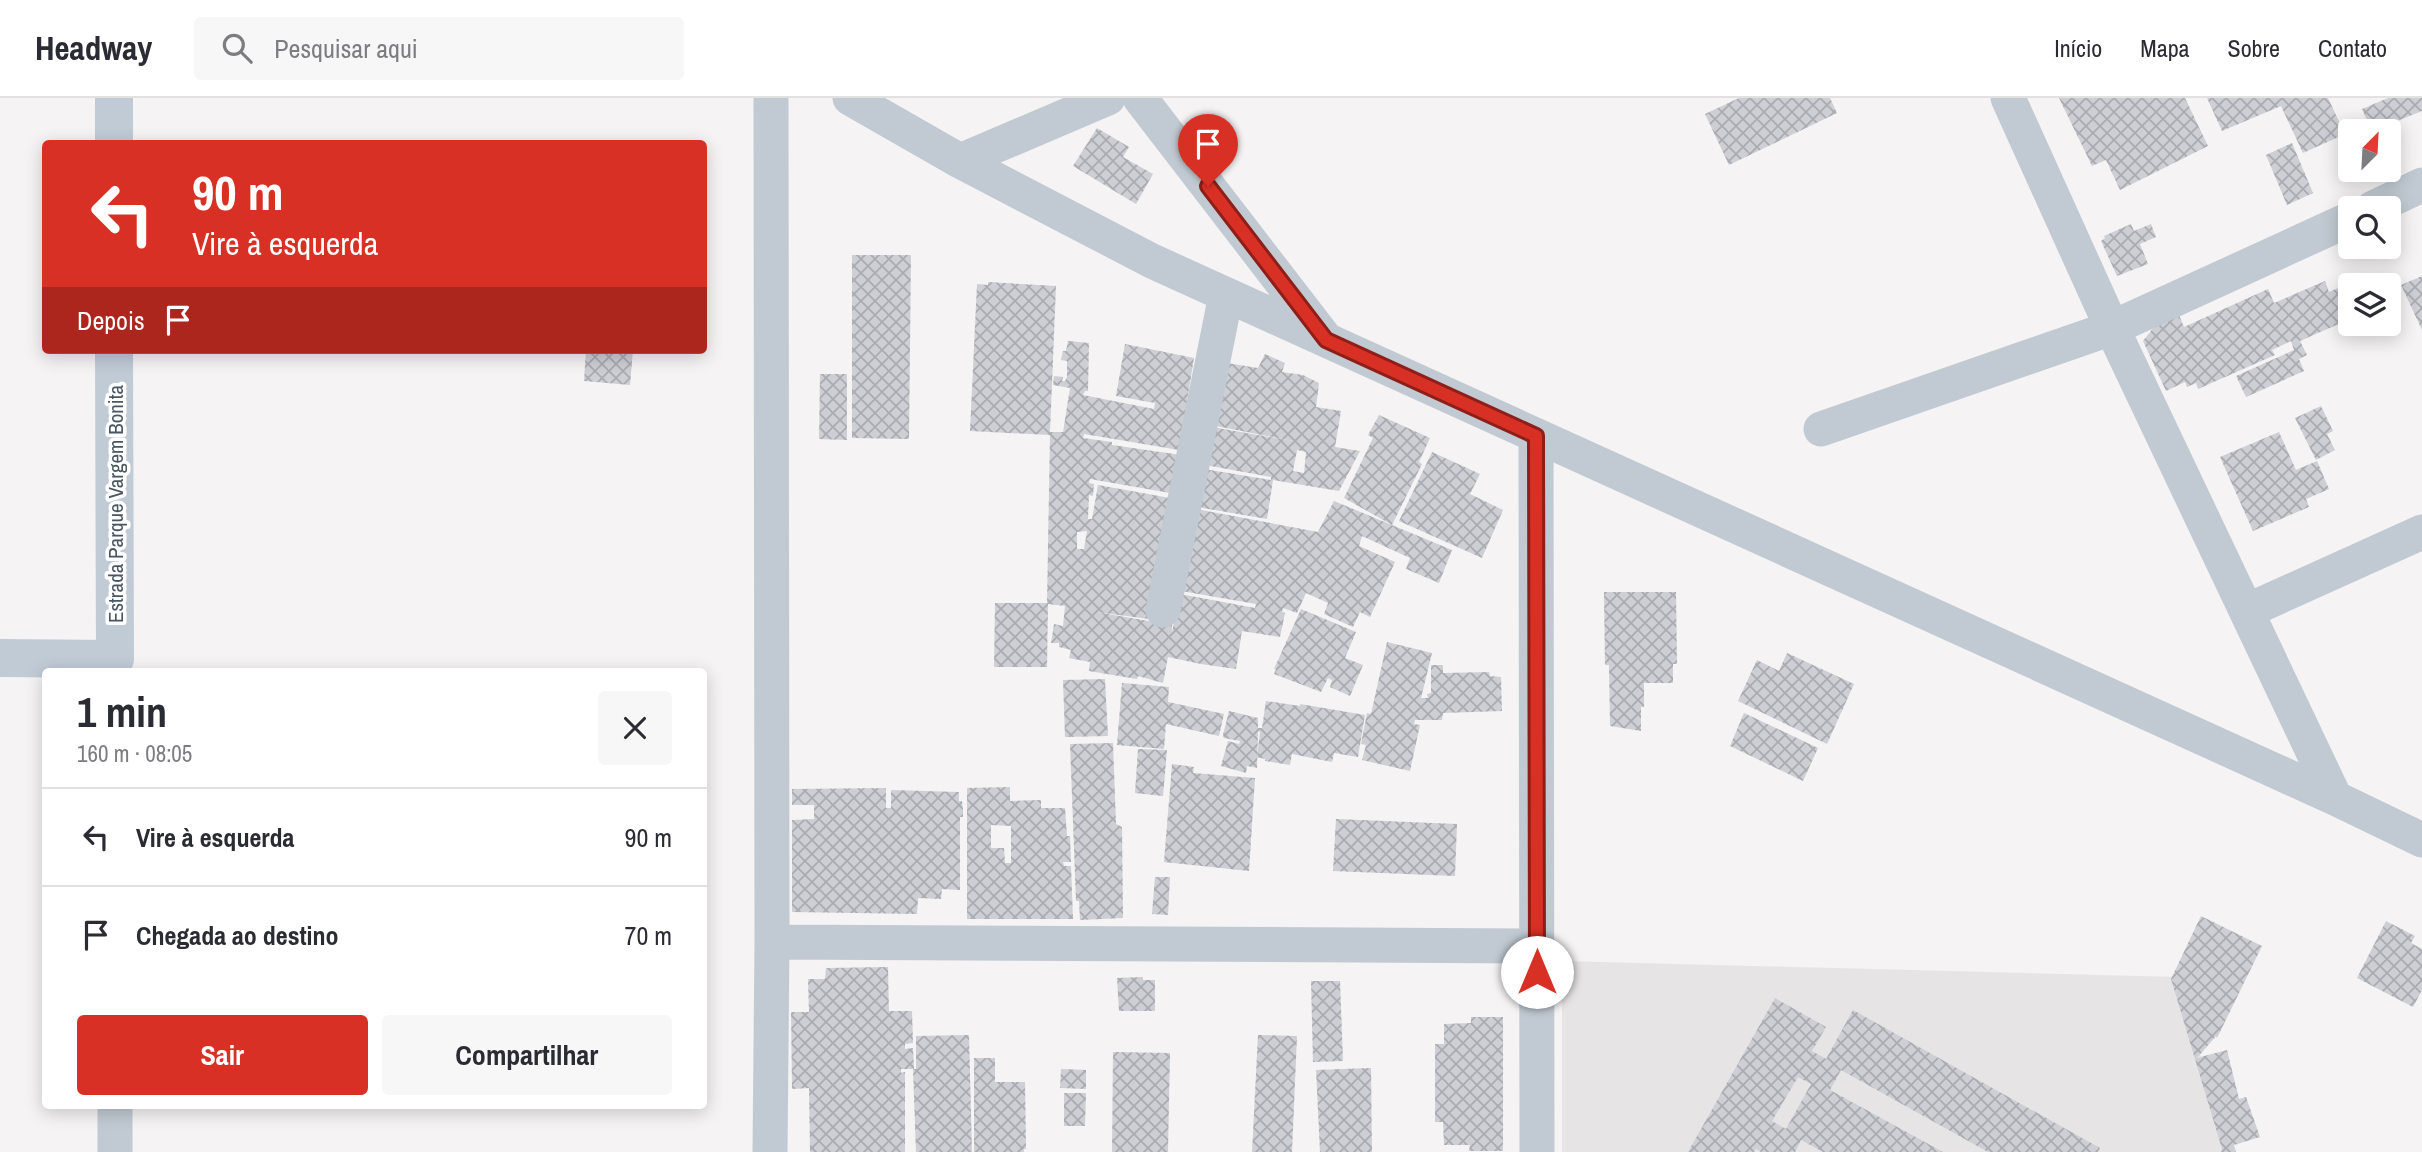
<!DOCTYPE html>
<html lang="pt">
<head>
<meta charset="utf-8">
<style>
	body { margin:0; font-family:"Archivo Narrow",sans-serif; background:#f7f7f7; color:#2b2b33; height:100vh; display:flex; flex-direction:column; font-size:26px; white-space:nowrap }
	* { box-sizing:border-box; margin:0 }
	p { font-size:23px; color:#7c7c81 }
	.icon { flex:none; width:38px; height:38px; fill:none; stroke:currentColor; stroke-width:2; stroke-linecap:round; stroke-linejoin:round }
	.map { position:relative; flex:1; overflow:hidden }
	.drawer { position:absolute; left:42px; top:570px; width:665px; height:441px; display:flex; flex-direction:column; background:#fff; border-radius:7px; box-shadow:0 4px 18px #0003 }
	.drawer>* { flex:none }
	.banner { position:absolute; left:42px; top:42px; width:665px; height:214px; border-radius:7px; box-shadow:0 4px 18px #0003; background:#d93025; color:#fff; overflow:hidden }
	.needle { width:46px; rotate:24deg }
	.tools { position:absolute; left:2338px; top:21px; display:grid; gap:14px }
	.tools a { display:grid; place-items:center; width:63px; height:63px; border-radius:7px; background:#fff; box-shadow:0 4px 18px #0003; font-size:35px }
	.pin { position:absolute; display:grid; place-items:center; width:60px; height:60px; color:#fff; margin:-72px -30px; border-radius:50% 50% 50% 0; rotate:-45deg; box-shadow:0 0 7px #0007 }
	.pin .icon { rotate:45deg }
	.me { position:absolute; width:77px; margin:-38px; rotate:0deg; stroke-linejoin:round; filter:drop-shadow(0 0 5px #0008) }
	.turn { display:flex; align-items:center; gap:24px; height:147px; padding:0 35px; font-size:32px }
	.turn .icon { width:91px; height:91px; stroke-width:2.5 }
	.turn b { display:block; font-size:49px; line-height:60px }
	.then { display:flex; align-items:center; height:66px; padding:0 35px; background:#0003; gap:14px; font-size:26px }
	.round { display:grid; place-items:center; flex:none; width:74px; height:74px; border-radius:7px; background:#f7f7f7 }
	.summary { display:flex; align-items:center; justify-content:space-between; height:119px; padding:0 35px }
	h1 { font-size:42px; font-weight:800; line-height:52px }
	.primary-button { display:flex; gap:14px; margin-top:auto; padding:14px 35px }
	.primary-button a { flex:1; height:80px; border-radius:7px; background:#d93025; color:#fff; font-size:28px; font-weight:800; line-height:80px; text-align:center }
	.primary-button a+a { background:#f7f7f7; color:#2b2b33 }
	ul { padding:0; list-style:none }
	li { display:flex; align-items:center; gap:21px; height:98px; padding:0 35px; border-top:2px solid #e1e1e2 }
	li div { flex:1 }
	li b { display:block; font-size:26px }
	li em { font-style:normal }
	header { display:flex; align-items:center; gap:42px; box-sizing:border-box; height:98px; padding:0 35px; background:#fff; border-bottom:2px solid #e1e1e2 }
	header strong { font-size:33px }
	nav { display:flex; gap:38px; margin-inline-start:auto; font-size:24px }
	.search { width:490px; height:63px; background:#f7f7f7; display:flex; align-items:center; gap:18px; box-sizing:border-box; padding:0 24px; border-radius:7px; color:#7c7c81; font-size:26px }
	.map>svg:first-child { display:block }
	.education { fill:#e6e4e5 }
	.building { fill:url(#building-cross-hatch); fill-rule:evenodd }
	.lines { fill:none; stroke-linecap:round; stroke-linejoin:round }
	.street { stroke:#c1cad2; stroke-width:35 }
	.secondary { stroke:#c1cbd6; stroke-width:38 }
	.route-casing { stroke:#8d1f18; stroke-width:18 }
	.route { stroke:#d93025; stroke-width:12 }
	.labels { text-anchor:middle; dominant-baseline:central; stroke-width:7; stroke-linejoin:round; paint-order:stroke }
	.street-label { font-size:21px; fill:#4a5661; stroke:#fff }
</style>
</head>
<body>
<header>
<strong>Headway</strong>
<div class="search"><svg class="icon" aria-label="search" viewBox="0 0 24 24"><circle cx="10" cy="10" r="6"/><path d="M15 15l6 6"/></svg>Pesquisar aqui</div>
<nav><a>Início</a><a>Mapa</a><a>Sobre</a><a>Contato</a></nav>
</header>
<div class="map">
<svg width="2422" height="1054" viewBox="0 0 2422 1054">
	<defs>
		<pattern id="building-cross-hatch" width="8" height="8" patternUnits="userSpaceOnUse" patternTransform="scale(1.75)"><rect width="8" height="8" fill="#cdcfd5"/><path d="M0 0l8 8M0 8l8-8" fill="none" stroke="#a8abb0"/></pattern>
	</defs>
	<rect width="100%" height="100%" fill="#f5f3f3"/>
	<path class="education" d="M 1562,863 L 2179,879 L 2227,1054 L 1562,1054 Z"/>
	<path class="building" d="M 1739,0 L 1830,0 L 1837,15 L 1729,67 L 1705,16 Z
		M 2059,0 L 2185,0 L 2208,48 L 2120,92 L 2106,62 L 2092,68 Z
		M 2207,0 L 2328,0 L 2345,36 L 2303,55 L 2281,8 L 2222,33 Z
		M 2388,0 L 2422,0 L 2422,13 L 2372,33 L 2362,11 Z
		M 1097,30 L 1129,49 L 1123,59 L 1153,76 L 1136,106 L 1073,68 Z
		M 2292,45 L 2313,95 L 2287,107 L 2266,57 Z
		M 2131,126 L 2134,133 L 2151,126 L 2156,139 L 2140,146 L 2148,166 L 2117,178 L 2101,143 L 2105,140 L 2104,138 Z
		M 852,157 L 911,157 L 909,341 L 852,340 Z
		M 2422,178 L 2422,232 L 2401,187 Z
		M 2325,183 L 2329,194 L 2350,185 L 2350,221 L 2300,243 L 2307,257 L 2299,261 L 2304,273 L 2246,299 L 2245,297 L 2236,278 L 2294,252 L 2291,243 L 2272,252 L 2275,257 L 2198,291 L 2196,285 L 2187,289 L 2185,284 L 2166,293 L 2143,243 L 2154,229 L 2179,217 L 2184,229 L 2268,191 L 2274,205 Z
		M 988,184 L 1056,188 L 1050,334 L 1063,334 L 1070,290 L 1053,287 L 1054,278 L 1063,279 L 1062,283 L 1065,283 L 1067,279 L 1067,263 L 1061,262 L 1063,253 L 1066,253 L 1068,243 L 1089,245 L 1088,293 L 1085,293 L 1083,297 L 1154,311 L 1155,305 L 1116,298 L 1125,246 L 1194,260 L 1179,352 L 1084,336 L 1083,340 L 1112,344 L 1112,347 L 1181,357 L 1176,396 L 1090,381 L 1089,385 L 1094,386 L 1093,398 L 1089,397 L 1088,421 L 1092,421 L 1098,387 L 1170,400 L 1149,521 L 1096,514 L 1172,527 L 1172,534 L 1180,496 L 1255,510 L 1256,506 L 1181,493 L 1196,411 L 1318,434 L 1334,403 L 1452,452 L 1439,485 L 1406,471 L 1410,460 L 1362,438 L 1359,448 L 1395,464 L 1370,519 L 1360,514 L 1353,529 L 1324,516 L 1328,505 L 1306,495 L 1297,515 L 1283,510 L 1282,514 L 1285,515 L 1280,539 L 1242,533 L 1236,571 L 1201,566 L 1168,559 L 1163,585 L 1138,578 L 1137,581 L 1089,573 L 1090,564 L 1069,560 L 1071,552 L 1059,549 L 1059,545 L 1051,545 L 1054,526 L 1063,528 L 1065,508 L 1048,506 L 1047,569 L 994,569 L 995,505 L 1047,505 L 1050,337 L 970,333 L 977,186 L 988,187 ZM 1087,433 L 1084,451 L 1077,451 L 1077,434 Z
		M 586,252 L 633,252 L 630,287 L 584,283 Z
		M 1265,256 L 1285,265 L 1282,274 L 1303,277 L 1319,285 L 1316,309 L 1341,313 L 1335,349 L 1360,353 L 1339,393 L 1273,382 L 1267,421 L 1197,409 L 1204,371 L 1271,382 L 1271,379 L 1205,367 L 1212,329 L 1298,344 L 1216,328 L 1227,265 L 1258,270 ZM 1297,352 L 1306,354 L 1304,375 L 1293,373 Z
		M 820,276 L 847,276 L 847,342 L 819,341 Z
		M 2321,308 L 2333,333 L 2327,336 L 2335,352 L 2316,362 L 2295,320 Z
		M 1379,317 L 1430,340 L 1419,364 L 1422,366 L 1392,427 L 1344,400 L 1373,340 L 1368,337 Z
		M 2279,334 L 2296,372 L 2317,363 L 2329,391 L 2306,401 L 2309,409 L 2253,433 L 2220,359 Z
		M 1432,354 L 1480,376 L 1470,396 L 1503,412 L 1482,460 L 1399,423 Z
		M 1604,494 L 1676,494 L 1677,566 L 1673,566 L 1673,585 L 1644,585 L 1644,609 L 1641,609 L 1641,633 L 1610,628 L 1609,567 L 1605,567 Z
		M 1301,511 L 1356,534 L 1345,560 L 1363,567 L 1350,598 L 1330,589 L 1332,582 L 1328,580 L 1321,594 L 1274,576 L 1276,571 L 1274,571 Z
		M 1387,544 L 1432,555 L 1421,600 L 1428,600 L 1427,596 L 1431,595 L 1431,567 L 1443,567 L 1443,575 L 1489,574 L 1490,578 L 1501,579 L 1502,613 L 1443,615 L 1442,622 L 1415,622 L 1414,626 L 1420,627 L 1410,673 L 1362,662 L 1366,647 L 1361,646 L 1367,615 L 1371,616 Z
		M 1787,555 L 1854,586 L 1827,646 L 1738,603 L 1757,562 L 1779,573 Z
		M 1105,581 L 1108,638 L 1065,639 L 1063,582 Z
		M 1122,585 L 1169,589 L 1168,604 L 1224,616 L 1219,638 L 1166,626 L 1164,651 L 1117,647 Z
		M 1266,603 L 1300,608 L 1300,606 L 1365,617 L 1358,659 L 1334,655 L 1332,664 L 1292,656 L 1290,667 L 1265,663 L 1265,661 L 1257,659 L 1260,634 L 1258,633 L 1257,670 L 1247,668 L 1246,675 L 1221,668 L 1228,643 L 1239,646 L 1240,643 L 1224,640 L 1223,637 L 1229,613 L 1258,620 L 1258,630 L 1262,630 Z
		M 1744,615 L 1818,650 L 1803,683 L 1730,648 Z
		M 1113,645 L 1116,726 L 1122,729 L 1123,820 L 1080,822 L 1079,803 L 1076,803 L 1070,646 Z
		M 1138,651 L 1167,652 L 1163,698 L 1135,695 Z
		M 1172,666 L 1194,669 L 1193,675 L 1255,680 L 1249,773 L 1164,764 Z
		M 1010,689 L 1010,703 L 1041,702 L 1041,710 L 1065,710 L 1067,738 L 1070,738 L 1071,764 L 1063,764 L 1064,768 L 1071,768 L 1073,821 L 967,821 L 967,690 ZM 991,727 L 1011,728 L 1011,765 L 1005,765 L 1004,750 L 991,750 Z
		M 886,690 L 886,710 L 891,710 L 891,692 L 959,694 L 959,703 L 962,703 L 963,712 L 963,719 L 960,719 L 960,792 L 942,791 L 941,801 L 918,800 L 917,816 L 792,814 L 792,722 L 814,721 L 814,707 L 792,707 L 792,691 Z
		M 1336,721 L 1457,726 L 1455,778 L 1333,773 Z
		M 1155,779 L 1170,779 L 1168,817 L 1152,816 Z
		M 2201,818 L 2262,848 L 2217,940 L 2216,938 L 2197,960 L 2227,952 L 2239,1001 L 2246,999 L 2260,1039 L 2234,1047 L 2236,1054 L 2221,1054 L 2222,1051 L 2171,881 Z
		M 2386,823 L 2415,838 L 2411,845 L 2422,851 L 2422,892 L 2413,909 L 2357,880 Z
		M 888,869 L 889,913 L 912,913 L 913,945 L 905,946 L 905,951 L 913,950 L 914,971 L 901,971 L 901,975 L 905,974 L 905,1054 L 810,1054 L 809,990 L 792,991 L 791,914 L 809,914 L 808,881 L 825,881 L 826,870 Z
		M 1143,879 L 1143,882 L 1155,882 L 1155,913 L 1119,913 L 1117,880 Z
		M 1311,883 L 1340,883 L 1343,963 L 1313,964 Z
		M 1775,900 L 1826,929 L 1812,953 L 1826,961 L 1853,912 L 2100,1050 L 2098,1054 L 1988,1054 L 1841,972 L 1830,992 L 1943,1054 L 1823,1054 L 1801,1042 L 1795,1054 L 1761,1054 L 1756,1051 L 1754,1054 L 1688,1054 ZM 1798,979 L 1811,986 L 1786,1031 L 1772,1023 Z
		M 1471,919 L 1503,919 L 1503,1053 L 1469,1053 L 1470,1047 L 1444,1047 L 1443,1024 L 1435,1024 L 1435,946 L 1444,946 L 1444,926 L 1471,925 Z
		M 969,937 L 972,1054 L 916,1054 L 913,971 L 916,971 L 916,938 Z
		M 1258,937 L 1297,938 L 1292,1054 L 1252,1054 Z
		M 1113,954 L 1170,955 L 1168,1054 L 1112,1054 Z
		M 974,960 L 995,960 L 995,984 L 1025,984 L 1026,1051 L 1023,1051 L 1024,1054 L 974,1054 Z
		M 1371,970 L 1372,1054 L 1320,1054 L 1316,972 Z
		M 1061,971 L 1086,972 L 1086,991 L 1060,990 Z
		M 1064,995 L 1086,995 L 1085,1028 L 1064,1028 Z"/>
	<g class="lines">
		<path class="street" d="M 850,0 L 960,63 L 1152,163 L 2335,700 L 2422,742
			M 1140,0 L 1324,239
			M 2008,0 L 2112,230 L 2335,700
			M 960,63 L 1108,0
			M 2373,110 L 2422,87
			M 1821,331 L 2112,230 L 2350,121
			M 1536,338 L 1537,1054
			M 1163,512 L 1226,197
			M 2247,513 L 2422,434
			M 772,844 L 1537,848
			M 115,1008 L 115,1054
			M 770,1054 L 772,844 L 771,0"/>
		<path class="secondary" d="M 114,0 L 114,46
			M 0,560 L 115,561 L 114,252"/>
	</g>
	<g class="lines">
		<defs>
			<path id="route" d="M 1208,88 L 1326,242 L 1536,338 L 1537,874"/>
		</defs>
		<use href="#route" class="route-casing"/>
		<use href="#route" class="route"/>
	</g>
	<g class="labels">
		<g class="street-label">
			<text transform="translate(115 406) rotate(-90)">Estrada Parque Vargem Bonita</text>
		</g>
	</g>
</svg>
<div class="tools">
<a><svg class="needle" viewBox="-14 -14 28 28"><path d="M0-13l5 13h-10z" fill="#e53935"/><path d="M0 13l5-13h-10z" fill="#7c7c81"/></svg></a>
<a><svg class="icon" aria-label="search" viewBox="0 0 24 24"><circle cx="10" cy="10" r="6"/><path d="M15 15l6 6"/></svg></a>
<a><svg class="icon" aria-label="layers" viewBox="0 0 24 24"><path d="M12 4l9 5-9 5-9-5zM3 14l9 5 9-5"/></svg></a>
</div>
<div class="pin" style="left:1208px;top:88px;background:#d93025"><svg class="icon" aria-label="arrive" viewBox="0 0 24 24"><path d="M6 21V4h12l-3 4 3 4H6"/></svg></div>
<svg class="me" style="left:1537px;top:874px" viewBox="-20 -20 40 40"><circle r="19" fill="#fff"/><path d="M0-13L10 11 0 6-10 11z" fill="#d93025"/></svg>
<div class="banner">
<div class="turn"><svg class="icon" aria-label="left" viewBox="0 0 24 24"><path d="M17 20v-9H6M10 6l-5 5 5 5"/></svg><div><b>90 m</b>Vire à esquerda</div></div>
<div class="then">Depois<svg class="icon" aria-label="arrive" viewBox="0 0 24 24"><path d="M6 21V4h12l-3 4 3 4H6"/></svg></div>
</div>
<section class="drawer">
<div class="summary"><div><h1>1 min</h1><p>160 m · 08:05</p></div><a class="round"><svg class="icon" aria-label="close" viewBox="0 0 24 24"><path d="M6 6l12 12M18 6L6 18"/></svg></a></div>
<ul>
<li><svg class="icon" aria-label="left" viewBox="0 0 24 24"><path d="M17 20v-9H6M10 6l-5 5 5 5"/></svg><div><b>Vire à esquerda</b></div><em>90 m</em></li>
<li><svg class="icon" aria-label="arrive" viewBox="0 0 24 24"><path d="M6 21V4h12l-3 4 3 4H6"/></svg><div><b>Chegada ao destino</b></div><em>70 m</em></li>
</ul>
<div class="primary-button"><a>Sair</a><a>Compartilhar</a></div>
</section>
</div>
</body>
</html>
